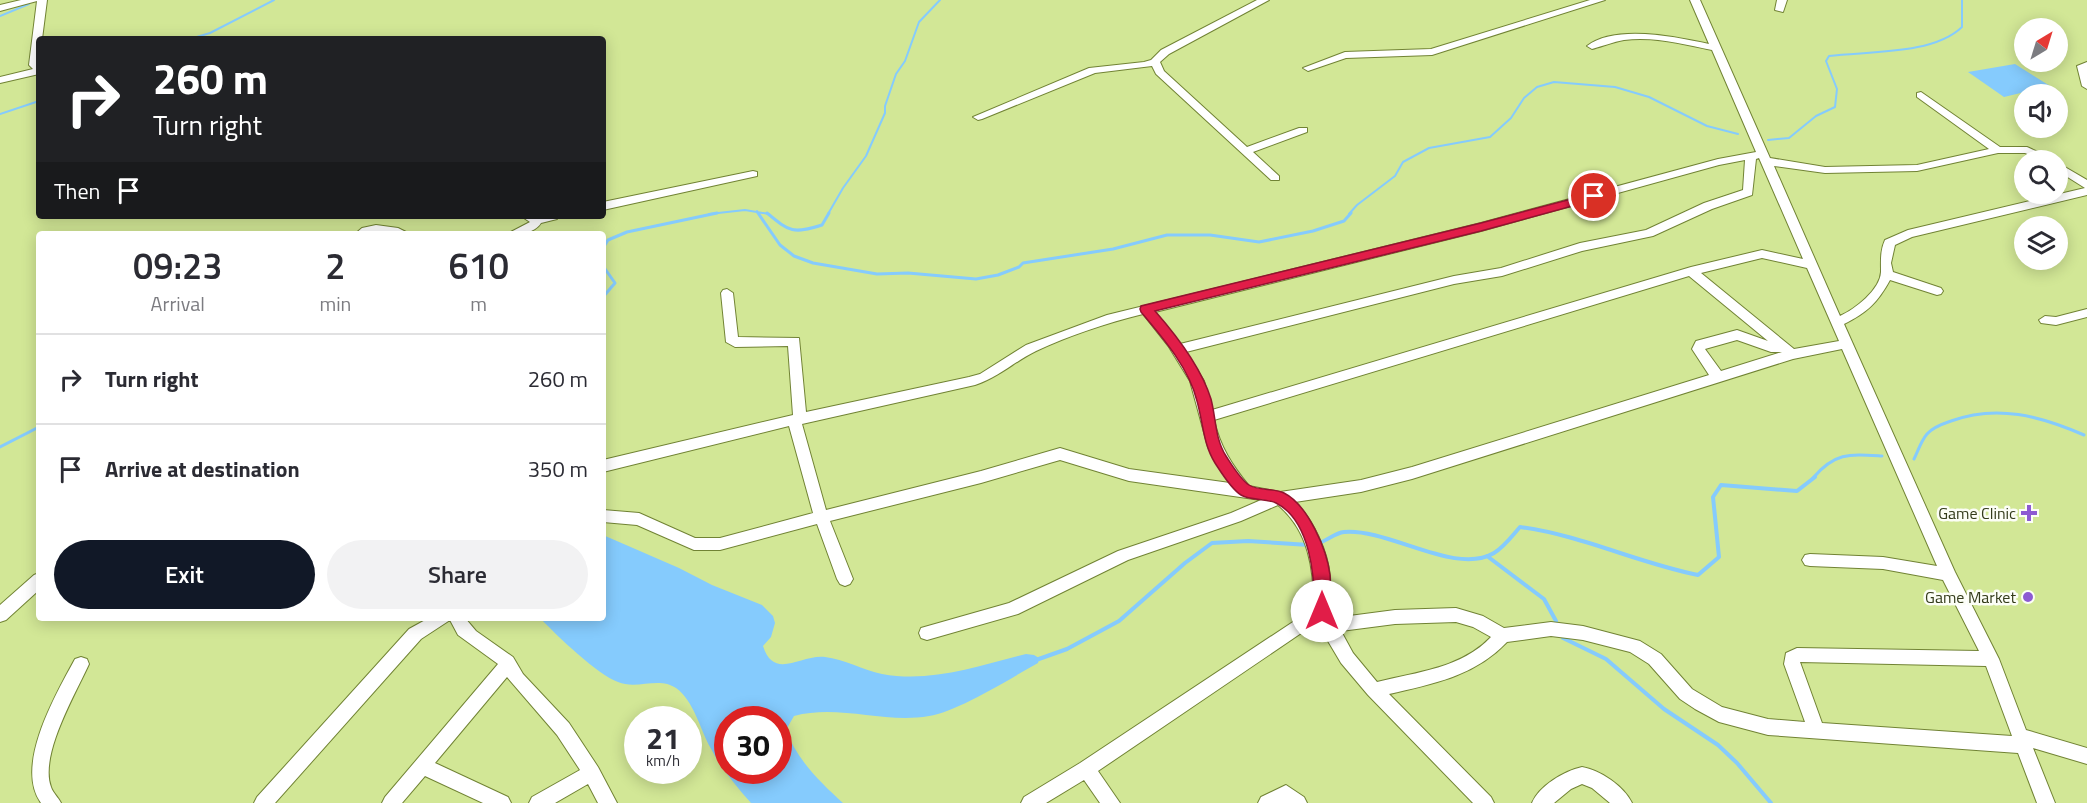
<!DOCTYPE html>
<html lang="en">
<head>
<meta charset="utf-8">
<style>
	body { margin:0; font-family:"Titillium Web",sans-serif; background:#f2f2f3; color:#2b2b33; height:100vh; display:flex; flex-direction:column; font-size:22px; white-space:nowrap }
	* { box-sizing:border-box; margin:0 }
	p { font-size:20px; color:#7c7c81 }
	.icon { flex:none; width:33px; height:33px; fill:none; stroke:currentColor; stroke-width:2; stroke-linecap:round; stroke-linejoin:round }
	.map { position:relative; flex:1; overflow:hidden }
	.sheet { position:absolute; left:36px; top:231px; width:570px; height:390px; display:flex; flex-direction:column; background:#fff; border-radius:6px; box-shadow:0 3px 15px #0003 }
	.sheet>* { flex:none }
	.top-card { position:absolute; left:36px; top:36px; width:570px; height:183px; border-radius:6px; box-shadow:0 3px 15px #0003; background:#202124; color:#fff; overflow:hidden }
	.needle { width:39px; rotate:38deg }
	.controls { position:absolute; left:2014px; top:18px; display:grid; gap:12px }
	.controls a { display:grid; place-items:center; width:54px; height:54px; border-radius:50%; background:#fff; box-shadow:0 3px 15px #0003; font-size:30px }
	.speed { position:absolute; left:624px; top:706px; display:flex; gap:12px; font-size:30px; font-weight:700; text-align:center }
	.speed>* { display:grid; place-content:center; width:78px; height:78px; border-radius:50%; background:#fff; box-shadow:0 3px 15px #0003; line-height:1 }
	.speed small { font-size:15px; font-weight:400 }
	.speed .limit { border:9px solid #d22; background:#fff; color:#111 }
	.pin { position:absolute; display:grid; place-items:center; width:51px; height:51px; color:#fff; margin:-26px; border:3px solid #fff; border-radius:50%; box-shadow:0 2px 6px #0007 }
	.me { position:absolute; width:66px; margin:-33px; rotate:0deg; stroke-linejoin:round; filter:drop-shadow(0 0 4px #0008) }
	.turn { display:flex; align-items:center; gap:21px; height:126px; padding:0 18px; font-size:27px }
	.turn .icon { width:78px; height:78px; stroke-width:2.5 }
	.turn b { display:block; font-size:42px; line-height:51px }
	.then { display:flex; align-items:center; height:57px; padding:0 18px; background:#0003; gap:12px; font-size:22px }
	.eta { display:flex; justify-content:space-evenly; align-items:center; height:102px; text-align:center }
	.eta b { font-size:36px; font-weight:600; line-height:42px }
	.primary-button { display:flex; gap:12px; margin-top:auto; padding:12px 18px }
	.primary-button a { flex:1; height:69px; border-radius:36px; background:#111827; color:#fff; font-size:24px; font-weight:600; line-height:69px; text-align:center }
	.primary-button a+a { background:#f2f2f3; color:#2b2b33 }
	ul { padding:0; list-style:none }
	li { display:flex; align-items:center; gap:18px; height:90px; padding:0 18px; border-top:2px solid #e1e1e2 }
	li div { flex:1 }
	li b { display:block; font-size:22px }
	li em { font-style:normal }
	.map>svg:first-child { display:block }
	.water { fill:#85cbfd; fill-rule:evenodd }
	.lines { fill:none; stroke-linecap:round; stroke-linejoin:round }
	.stream-far2 { stroke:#85cbfd; stroke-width:2 }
	.stream-far1 { stroke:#85cbfd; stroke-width:3 }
	.stream { stroke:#85cbfd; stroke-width:4 }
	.minor-casing { stroke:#718334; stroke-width:2 }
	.minor { fill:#fff; fill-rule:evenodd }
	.route { fill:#e11d48; stroke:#92132f; stroke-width:1.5 }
	.poi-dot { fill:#8d5ad2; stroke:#fcfef6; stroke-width:2 }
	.labels { text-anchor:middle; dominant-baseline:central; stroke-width:5; stroke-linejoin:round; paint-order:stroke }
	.poi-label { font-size:16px; fill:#343c1b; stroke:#fcfef6; text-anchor:end }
</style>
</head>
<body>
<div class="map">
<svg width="2087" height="803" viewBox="0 0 2087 803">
	<rect width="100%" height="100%" fill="#d2e796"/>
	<path class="water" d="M 2015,64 L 2050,86 L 2004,97 L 1968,72 Z
		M 603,535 L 679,568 L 712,585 L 762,605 L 773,616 L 775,623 L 771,637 L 763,646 C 774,681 801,654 825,657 C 844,659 863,670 882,674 C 931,683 979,666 1026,654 L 1034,655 L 1039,658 L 1038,663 C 1011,678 957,712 929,716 C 884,724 839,704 794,716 L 786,730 C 797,760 820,782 843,803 L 751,803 C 735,785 721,768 710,747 C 700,729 694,701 676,688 C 659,676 637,690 618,682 C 598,675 556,635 540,618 L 603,618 ZM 728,720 L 778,720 L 778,771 L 728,771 Z"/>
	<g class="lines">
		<path class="stream-far2" d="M 0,16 L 29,4
			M 190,39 L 210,33 L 274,0
			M 0,114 L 39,101
			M 1768,140 L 1789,138 L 1816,116 L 1835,107 L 1837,89 L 1826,61 L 1829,56 C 1868,51 1933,55 1962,27 L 1962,0
			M 757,211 L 759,214
			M 709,214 L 745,210 L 769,214
			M 828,214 L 843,188 L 866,156 L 885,113 L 885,106 L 896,74 L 905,61 L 919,22 L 940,0
			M 1349,214 L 1357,205 L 1395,176 L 1403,162 L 1429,148 L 1490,137 L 1511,118 L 1524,98 L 1537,87 L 1554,82 L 1615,87 L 1649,97 L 1707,126 L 1738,134"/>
		<path class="stream-far1" d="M 758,213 L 780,245 L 794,256 L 813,263 L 877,274 L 908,273 L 976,279 L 998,275 L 1019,267 L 1023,263 L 1113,249 L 1167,235 L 1210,235 L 1259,242 L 1313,231 L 1344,221 L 1351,213
			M 767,213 C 790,232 793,234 822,225 L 829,213
			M 603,248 L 608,240 L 627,232 L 717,213
			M 603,266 L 615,283 L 603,297
			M 0,447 L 39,427
			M 1914,459 C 1918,451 1921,441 1927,434 C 1932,428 1942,424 1951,421 C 1997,404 2040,416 2084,435
			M 1813,478 C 1835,452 1850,454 1882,456"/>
		<path class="stream" d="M 1319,543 C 1328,540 1335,533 1344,532 C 1389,528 1455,576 1494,553 C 1504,547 1512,536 1520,527 C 1581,535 1638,563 1698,575 L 1719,557 L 1713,497 L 1721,485 L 1797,491 L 1815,477
			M 1487,556 L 1544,599 L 1556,621
			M 1563,638 L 1606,659 L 1664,709 L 1718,745 L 1737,763 L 1771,803
			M 1036,660 L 1067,649 L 1119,621 L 1185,563 L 1212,543 L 1248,541 L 1309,545"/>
		<defs>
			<path id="minor" d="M 21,0 L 47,0 L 42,39 L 39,39 L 39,74 L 0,83 L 0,77 L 33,69 L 29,65 L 37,1 L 0,11 L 0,5 Z
				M 1257,0 L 1269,0 L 1169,54 L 1160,62 L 1164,71 L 1247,147 L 1299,128 L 1307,128 L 1307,132 L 1253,152 L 1279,176 L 1279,180 L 1271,180 L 1156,74 L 1152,66 L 1095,73 L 982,119 L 978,120 L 973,117 L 1089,68 L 1144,62 L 1151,60 L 1161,50 Z
				M 1590,0 L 1605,0 L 1432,55 L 1346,58 L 1308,71 L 1303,68 L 1345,52 L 1431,49 Z
				M 1690,0 L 1700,0 L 1770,158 L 1825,167 L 1917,165 L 1989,149 L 1917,97 L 1917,93 L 1921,92 L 2000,147 L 2027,147 L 2056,160 L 2042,160 L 2025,153 L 1998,153 L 1917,171 L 1825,173 L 1774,166 L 1840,316 C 1855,309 1880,290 1881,272 C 1881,261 1880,251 1885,240 L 1908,230 L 2085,188 L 2058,171 L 2058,163 L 2087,180 L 2087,195 L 1912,237 L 1895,245 L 1891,263 L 1893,272 L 1941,288 L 1943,291 L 1941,294 L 1937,295 L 1890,280 C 1878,302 1867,313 1844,324 L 1955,572 L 1999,659 L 2026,730 L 2087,748 L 2087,764 L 2033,748 L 2055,803 L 2037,803 L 2018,753 L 1768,735 L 1719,722 L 1695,709 L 1680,699 L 1649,664 L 1630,652 L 1583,640 L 1551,636 L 1507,642 C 1475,676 1433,684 1389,694 L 1491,797 L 1494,803 L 1473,803 L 1368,695 L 1341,663 L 1322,631 L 1319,621 L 1098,771 L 1120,803 L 1100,803 L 1084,780 L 1046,803 L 1021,803 L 1024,797 L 1080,763 L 1314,608 C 1314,569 1309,531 1278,505 L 1241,521 L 1128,560 L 1018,614 L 927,640 L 921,638 L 919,633 L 921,628 L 1009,603 L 1118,551 L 1231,513 L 1261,500 L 1129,481 L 1060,460 L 981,483 L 830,521 L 853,579 L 850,584 L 845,586 L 840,584 L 837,579 L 817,524 L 720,550 L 694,550 L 637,525 L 603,522 L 603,510 L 639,513 L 695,538 L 720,538 L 813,513 L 789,426 L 603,472 L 603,460 L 793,415 L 788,346 L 735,347 L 726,342 L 721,293 L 723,290 L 727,289 L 733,293 L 738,337 L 799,338 L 806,412 L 969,377 L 980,374 L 1026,345 L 1107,315 L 1481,223 L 1718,159 L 1756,152 L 1712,50 C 1683,44 1653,36 1624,40 C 1613,42 1603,46 1592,49 L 1587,46 C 1616,24 1676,37 1709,44 ZM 1759,158 L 1803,259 L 1762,250 L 1691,267 L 1212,410 L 1204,381 L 1186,352 L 1454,284 L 1502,276 L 1582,251 L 1653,236 L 1712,209 L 1752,195 L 1756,159 ZM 1745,160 L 1743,190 L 1704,203 L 1646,230 L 1580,243 L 1501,268 L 1454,276 L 1180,344 L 1155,312 L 1481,231 L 1719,165 ZM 1762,258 L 1807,268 L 1839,341 L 1794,349 L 1701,273 ZM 1689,276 L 1768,341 L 1737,330 L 1696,341 L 1692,349 L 1709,375 L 1412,467 L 1361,480 L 1280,492 L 1249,486 C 1232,465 1220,447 1214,420 ZM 1143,314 L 1169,347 L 1190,381 L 1208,447 L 1230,483 L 1129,469 L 1060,448 L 981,471 L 826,510 L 802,424 L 975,385 C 998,378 1015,361 1036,351 C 1070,335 1107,323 1143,314 ZM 1737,340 L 1771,352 L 1782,352 L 1721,371 L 1705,349 ZM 1842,349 L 1937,566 L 1883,557 L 1810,554 L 1805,555 L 1802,560 L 1805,565 L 1810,566 L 1883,569 L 1943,580 L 1979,651 L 1797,648 L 1786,653 L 1784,664 L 1805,722 L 1768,719 L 1722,707 L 1692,689 L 1661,654 L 1640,641 L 1583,626 L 1551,622 L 1504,628 L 1483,616 L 1456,608 L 1395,610 L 1334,618 C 1327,605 1331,591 1330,577 C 1328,552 1313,519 1295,502 L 1361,492 L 1412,479 L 1793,359 ZM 1456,622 L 1473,627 L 1491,637 C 1462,668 1417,672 1377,682 L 1353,653 L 1341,631 L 1395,624 ZM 1800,662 L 1986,666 L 2012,736 L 1822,723 Z
				M 1777,0 L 1787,0 L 1783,12 L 1775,10 Z
				M 2087,62 L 2087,89 L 2082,86 L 2077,66 Z
				M 753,171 L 757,172 L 757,176 L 603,210 L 603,202 Z
				M 521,216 L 559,216 L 557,219 L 541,223 C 534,234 519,234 507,234 L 530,222 Z
				M 376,225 L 398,228 L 410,234 L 355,234 L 362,228 Z
				M 2087,309 L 2087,317 L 2056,325 L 2041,323 L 2039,320 L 2045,316 L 2056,317 Z
				M 39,573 L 39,590 L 6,620 L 0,622 L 0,605 L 34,575 Z
				M 429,618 L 465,618 L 476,631 L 513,657 L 523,674 L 569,723 L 598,767 L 617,803 L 598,803 L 588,784 L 555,803 L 529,803 L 532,797 L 580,770 L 557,735 L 507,677 L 435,763 L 508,797 L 511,803 L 483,803 L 425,776 L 402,803 L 382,803 L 385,797 L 498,664 L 458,635 L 450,620 L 421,639 L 275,803 L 254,803 L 257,797 L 409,629 Z
				M 81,657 L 87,659 L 89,664 C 76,693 39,755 51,787 C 53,793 58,797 61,803 L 41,803 C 14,766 56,694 75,659 Z
				M 1582,767 C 1600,770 1624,786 1632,803 L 1610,803 L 1592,788 L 1582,784 L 1571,789 L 1554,803 L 1532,803 C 1539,786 1564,771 1582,767 Z
				M 1286,785 L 1304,797 L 1307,803 L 1258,803 L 1261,797 Z"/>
		</defs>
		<use href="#minor" class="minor-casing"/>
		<use href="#minor" class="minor"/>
	</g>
	<path class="route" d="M 1594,193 L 1600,196 L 1598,199 L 1481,231 L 1155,311 C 1177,336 1201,367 1211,399 C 1216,418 1215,439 1226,456 C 1232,465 1240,479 1249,485 C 1258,491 1274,488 1284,493 C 1308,505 1327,550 1330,575 C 1331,587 1330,599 1330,611 L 1328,616 L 1322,618 L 1317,616 L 1314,611 C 1315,578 1311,521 1276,503 C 1266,498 1251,501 1241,495 C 1231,489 1221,472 1215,463 C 1203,444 1203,422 1197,401 C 1189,368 1163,338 1141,312 L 1140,309 L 1141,306 L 1481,223 Z"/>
	<g class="poi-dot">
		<path d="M2026 504h6v6h6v6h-6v6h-6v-6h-6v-6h6z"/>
		<circle cx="2028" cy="597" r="6"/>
	</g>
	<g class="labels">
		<g class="poi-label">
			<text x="2016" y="513">Game Clinic</text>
			<text x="2016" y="597">Game Market</text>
		</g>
	</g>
</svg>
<div class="controls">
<a><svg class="needle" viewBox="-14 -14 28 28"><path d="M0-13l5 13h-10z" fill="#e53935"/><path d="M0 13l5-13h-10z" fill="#7c7c81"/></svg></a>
<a><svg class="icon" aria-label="sound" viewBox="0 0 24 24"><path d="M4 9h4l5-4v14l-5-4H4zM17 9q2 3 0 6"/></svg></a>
<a><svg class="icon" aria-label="search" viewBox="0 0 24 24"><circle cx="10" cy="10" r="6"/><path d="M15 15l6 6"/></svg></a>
<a><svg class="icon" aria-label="layers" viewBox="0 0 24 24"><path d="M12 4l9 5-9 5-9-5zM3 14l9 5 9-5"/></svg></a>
</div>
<div class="speed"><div>21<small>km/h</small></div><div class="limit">30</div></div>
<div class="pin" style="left:1594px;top:196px;background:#d93025"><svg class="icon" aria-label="arrive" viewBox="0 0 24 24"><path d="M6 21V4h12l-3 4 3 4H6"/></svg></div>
<svg class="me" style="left:1322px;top:611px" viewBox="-20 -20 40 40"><circle r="19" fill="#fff"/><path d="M0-13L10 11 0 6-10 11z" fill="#e11d48"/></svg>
<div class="top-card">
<div class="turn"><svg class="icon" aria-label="right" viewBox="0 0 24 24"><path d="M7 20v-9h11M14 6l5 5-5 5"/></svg><div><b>260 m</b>Turn right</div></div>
<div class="then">Then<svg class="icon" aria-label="arrive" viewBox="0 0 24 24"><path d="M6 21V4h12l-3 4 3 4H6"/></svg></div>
</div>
<section class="sheet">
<div class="eta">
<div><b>09:23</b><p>Arrival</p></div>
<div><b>2</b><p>min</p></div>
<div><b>610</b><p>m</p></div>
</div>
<ul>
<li><svg class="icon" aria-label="right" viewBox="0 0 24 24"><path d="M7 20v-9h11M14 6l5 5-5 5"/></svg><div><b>Turn right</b></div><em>260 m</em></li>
<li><svg class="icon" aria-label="arrive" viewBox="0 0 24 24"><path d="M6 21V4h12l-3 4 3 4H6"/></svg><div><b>Arrive at destination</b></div><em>350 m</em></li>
</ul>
<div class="primary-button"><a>Exit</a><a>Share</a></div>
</section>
</div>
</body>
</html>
